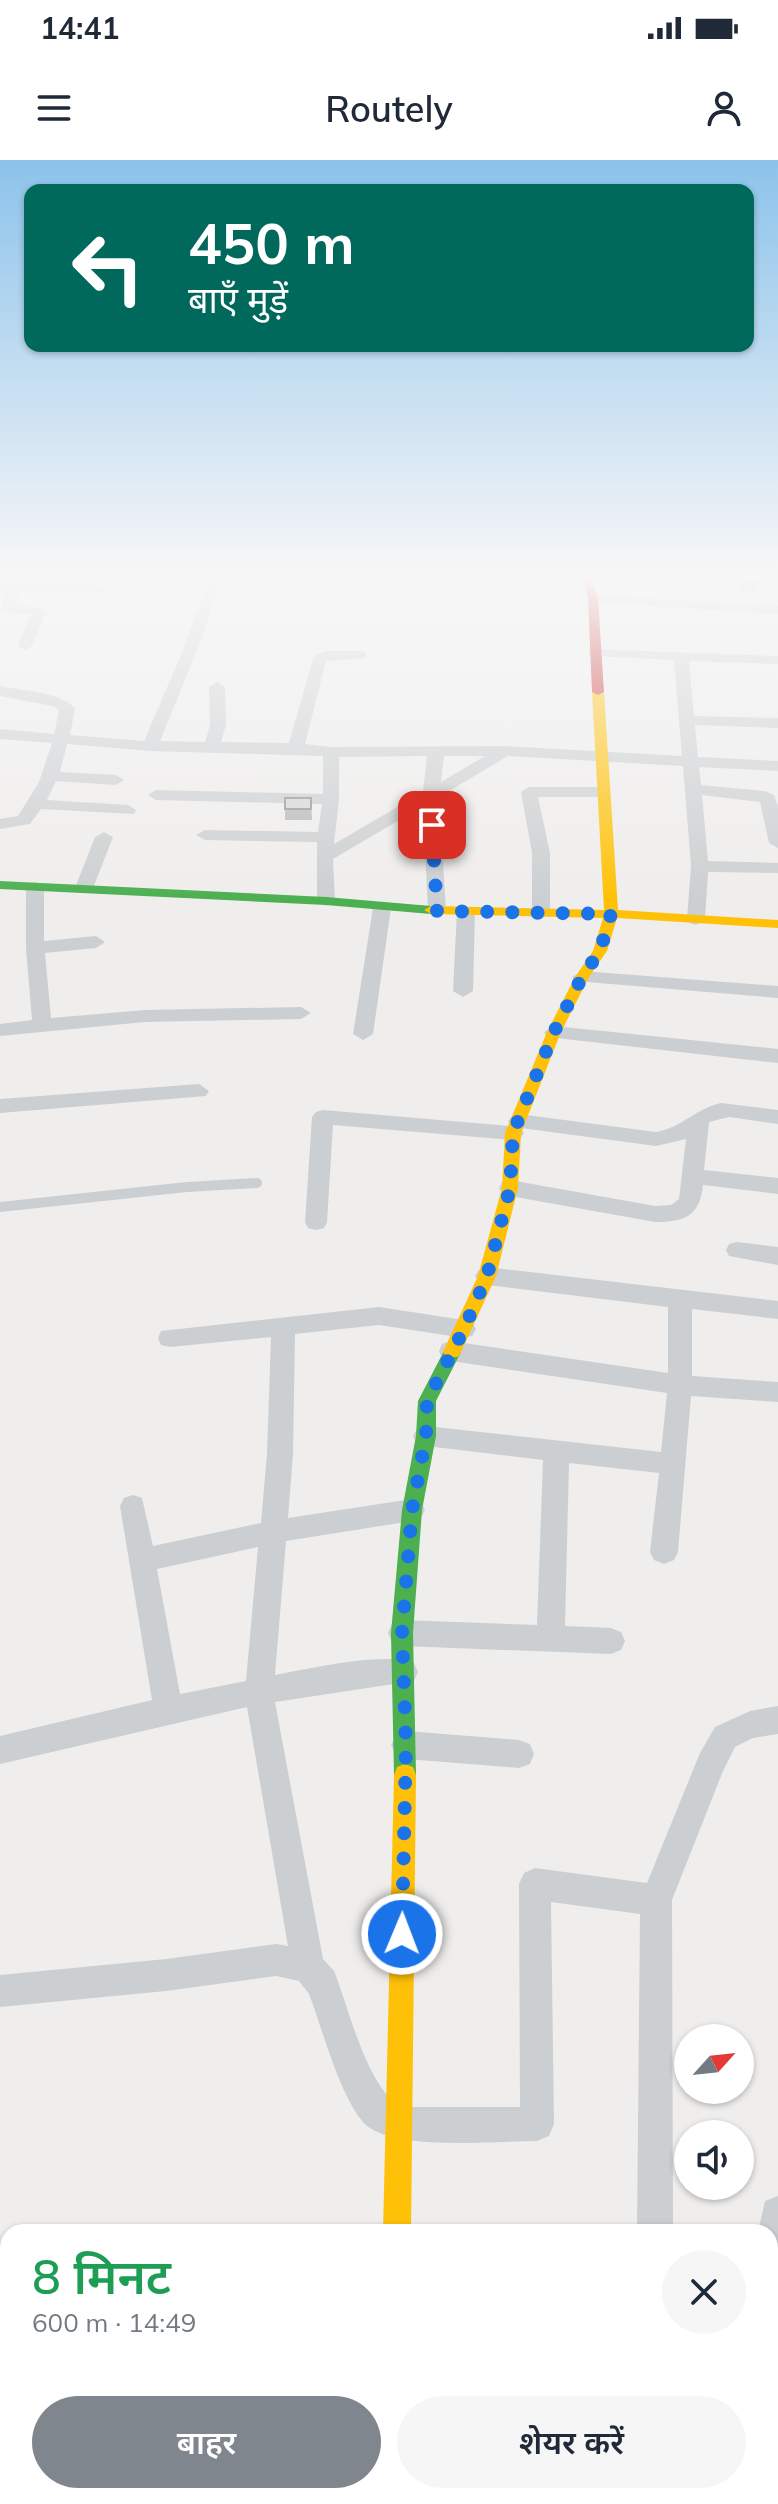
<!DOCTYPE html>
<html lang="hi">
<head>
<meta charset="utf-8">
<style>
	body { margin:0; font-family:Mulish,"Noto Sans Devanagari",sans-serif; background:#f6f6f7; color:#1f2937; height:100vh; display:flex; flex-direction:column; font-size:30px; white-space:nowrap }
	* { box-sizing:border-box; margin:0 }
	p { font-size:26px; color:#747a83 }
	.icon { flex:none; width:44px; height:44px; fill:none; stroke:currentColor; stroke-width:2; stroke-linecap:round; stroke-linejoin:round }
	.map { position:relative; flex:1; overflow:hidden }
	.sheet { position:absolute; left:0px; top:2064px; width:778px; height:280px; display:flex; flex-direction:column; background:#fff; border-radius:24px 24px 0 0; box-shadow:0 2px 6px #0004 }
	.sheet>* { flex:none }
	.top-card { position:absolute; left:24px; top:24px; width:730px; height:168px; border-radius:16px; box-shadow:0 2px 6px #0004; background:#00695c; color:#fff; overflow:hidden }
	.needle { width:52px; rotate:63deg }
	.tools { position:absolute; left:674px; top:1864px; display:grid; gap:16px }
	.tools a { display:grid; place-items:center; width:80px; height:80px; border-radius:50%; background:#fff; box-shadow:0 2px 6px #0004; font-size:40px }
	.pin { position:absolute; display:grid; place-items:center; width:68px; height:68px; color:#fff; margin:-34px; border-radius:16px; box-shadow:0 4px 12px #0006 }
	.me { position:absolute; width:88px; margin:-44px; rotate:1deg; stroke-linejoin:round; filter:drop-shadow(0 0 6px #0008) }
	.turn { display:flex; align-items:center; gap:28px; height:168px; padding:0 32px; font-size:36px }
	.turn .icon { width:104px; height:104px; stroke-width:2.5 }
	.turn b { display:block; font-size:56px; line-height:68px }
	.round { display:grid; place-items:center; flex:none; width:84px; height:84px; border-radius:42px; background:#f6f6f7 }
	.summary { display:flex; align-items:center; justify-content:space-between; height:136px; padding:0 32px }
	h1 { font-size:48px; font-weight:600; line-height:60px; color:#1e9e55 }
	.action { display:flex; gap:16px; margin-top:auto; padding:16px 32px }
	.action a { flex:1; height:92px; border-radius:48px; background:#80868e; color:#fff; font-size:32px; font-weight:600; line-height:92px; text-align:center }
	.action a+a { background:#f6f6f7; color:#1f2937 }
	.status { display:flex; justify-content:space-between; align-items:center; height:56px; padding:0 40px; background:#fff; direction:ltr }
	.status svg { height:22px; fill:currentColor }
	header { display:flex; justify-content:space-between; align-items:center; height:104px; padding:0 32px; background:#fff; font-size:36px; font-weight:600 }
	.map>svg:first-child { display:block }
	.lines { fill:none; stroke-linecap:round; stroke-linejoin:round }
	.lane { stroke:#cccfd1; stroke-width:10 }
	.street { fill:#cccfd1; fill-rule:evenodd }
	.fast { fill:#4caf50; fill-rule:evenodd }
	.slow { fill:#ffc107; fill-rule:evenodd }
	.jam { fill:#c62828; fill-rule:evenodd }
	.wall { fill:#b9b9bb }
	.building { fill:#d7d7d9; stroke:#969698; stroke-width:2 }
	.route { stroke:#1a73e8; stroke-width:14; stroke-dasharray:0 25.2 }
</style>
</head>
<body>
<div class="status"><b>14:41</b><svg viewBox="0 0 49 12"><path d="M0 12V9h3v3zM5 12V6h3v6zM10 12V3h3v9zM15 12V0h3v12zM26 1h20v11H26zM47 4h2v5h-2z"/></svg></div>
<header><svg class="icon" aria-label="menu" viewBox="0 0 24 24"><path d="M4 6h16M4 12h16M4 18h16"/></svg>Routely<svg class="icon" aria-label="person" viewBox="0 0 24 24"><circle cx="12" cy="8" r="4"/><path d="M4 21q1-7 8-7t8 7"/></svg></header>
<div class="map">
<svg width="778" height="2344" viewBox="0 0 778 2344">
	<rect width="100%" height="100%" fill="#efeeed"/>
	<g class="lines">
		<path class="lane" d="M 0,1047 L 187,1027 L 257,1023"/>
		<path class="street" d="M 210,413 L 224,413 L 198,488 L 160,581 L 205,582 L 210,565 L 209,527 L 217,522 L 225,527 L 226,565 L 221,582 L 289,583 L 314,496 L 326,491 L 361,491 L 366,492 L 366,498 L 326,501 L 305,584 L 331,587 L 504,586 L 682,596 L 674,500 L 594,496 L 589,495 L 589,489 L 778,496 L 778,504 L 689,501 L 694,556 L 778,558 L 778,568 L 695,565 L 698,597 L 778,601 L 778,611 L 699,607 L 701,625 L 765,631 L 774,635 L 778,646 L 778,688 L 769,683 L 760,642 L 702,635 L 708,701 L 778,703 L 778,713 L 708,712 L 705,759 L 696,765 L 690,763 L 687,759 L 691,706 L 683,606 L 508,596 L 439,637 L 446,751 L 437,756 L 428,751 L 423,646 L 333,699 L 335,741 L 326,746 L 317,741 L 317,682 L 205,680 L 196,675 L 205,670 L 318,672 L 322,644 L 156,640 L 148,635 L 156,630 L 323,634 L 323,596 L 150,591 L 67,584 L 60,612 L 116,615 L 124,620 L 116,625 L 56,621 L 47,640 L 128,645 L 136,650 L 134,654 L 41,649 L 30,664 L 0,669 L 0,659 L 18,656 L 39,622 L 52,583 L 0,579 L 0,569 L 54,574 L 59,550 L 53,546 L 0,536 L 0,526 C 23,531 58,531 75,548 L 70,575 L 144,581 L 184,488 ZM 427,596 L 423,632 L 334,684 L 339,639 L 339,597 ZM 444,596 L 485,596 L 441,622 Z
			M 0,422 L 101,426 L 108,430 L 101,434 L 20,431 L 14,445 L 39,448 L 46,452 L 32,486 L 25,490 L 18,486 L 31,455 L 1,451 L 6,430 L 0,430 Z
			M 593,435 L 778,446 L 778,454 L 588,442 L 588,436 Z
			M 529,627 L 602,627 L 610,632 L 602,637 L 538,637 L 550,693 L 550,754 L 541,759 L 532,754 L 532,693 L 521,632 Z
			M 104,672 L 113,677 L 93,728 L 90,732 L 78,732 L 75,728 L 95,677 Z
			M 35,722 L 44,727 L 44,781 L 96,776 L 105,782 L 96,788 L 45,793 L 51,858 L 145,850 L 301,847 L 311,853 L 301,859 L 145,862 L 0,876 L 0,864 L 32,860 L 26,788 L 26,727 Z
			M 382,743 L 391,748 L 373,874 L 363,880 L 353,874 L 373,748 Z
			M 466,746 L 475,751 L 473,831 L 463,837 L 453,831 L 457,751 Z
			M 582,811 L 778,826 L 778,838 L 575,821 L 572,817 Z
			M 554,866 L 778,889 L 778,903 L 547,877 L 544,872 Z
			M 199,924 L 209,931 L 206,936 L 0,953 L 0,939 Z
			M 721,943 L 778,950 L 778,964 L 729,957 L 709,962 L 704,1010 L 778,1018 L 778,1034 L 703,1025 C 700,1056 685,1062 655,1062 L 510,1036 L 502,1034 L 499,1028 L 502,1022 L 510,1020 L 655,1046 L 671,1045 L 679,1039 L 686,979 L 656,986 L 521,968 L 524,973 L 521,978 L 513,980 L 333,965 L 327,1062 L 324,1068 L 316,1070 L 308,1068 L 305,1062 L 312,957 L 316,952 L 323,950 L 511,966 L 508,961 L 512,956 L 519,954 L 656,972 C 681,968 695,949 721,943 Z
			M 737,1082 L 778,1087 L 778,1105 L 729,1096 L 726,1090 L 729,1084 Z
			M 487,1107 L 778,1141 L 778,1159 L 692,1149 L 692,1216 L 778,1222 L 778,1242 L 691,1236 L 678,1392 L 674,1400 L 664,1404 L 654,1400 L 650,1392 L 659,1313 L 569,1303 L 565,1466 L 611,1468 L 621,1472 L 625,1481 L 621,1490 L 611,1494 L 402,1486 L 392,1482 L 388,1473 L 392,1464 L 402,1460 L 537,1465 L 543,1300 L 426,1286 L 417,1283 L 413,1276 L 417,1269 L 426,1266 L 661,1292 L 667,1233 L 451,1201 L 442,1198 L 439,1191 L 442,1184 L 451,1181 L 668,1213 L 668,1147 L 487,1125 L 479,1122 L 475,1116 L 479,1110 Z
			M 379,1147 L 464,1160 L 472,1162 L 476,1169 L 472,1176 L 464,1178 L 379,1165 L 295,1174 L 293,1294 L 288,1358 L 412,1339 L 421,1342 L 425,1350 L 421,1358 L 412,1361 L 286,1381 L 275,1515 C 308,1509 385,1491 414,1503 L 418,1512 L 414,1521 L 275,1542 L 323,1799 L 334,1811 C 349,1848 367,1929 402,1947 L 520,1947 L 519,1724 L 524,1713 L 535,1708 L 647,1723 L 700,1593 L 715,1567 L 750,1551 L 778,1546 L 778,1574 L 753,1578 L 735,1587 L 723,1611 L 672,1740 L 673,2072 L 637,2072 L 640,1754 L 551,1742 L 554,1964 L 549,1976 L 537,1981 C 497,1981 391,1992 364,1963 C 340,1937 322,1868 309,1834 L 299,1821 L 276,1816 L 166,1831 L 0,1847 L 0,1815 L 166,1799 L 276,1784 L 288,1786 L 247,1547 L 0,1604 L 0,1576 L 152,1540 L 120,1346 L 124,1338 L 133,1335 L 142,1338 L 153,1386 L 261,1363 L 267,1294 L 271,1177 L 170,1187 L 161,1185 L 158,1178 L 161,1171 ZM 258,1387 L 246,1521 L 180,1534 L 157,1409 Z
			M 406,1571 L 519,1580 L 530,1584 L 534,1594 L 530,1604 L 519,1608 L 406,1599 L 396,1595 L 391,1585 L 396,1575 Z
			M 778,2036 L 778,2179 L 770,2177 L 770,2072 L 758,2072 L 765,2041 Z
			M 8,2192 L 8,2230 L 0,2231 L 0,2193 Z
			M 378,2336 L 418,2336 L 418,2344 L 378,2344 Z
			M 625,2336 L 665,2336 L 664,2344 L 624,2344 Z"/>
		<path class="fast" d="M 0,721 L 326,737 L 431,746 L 438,750 L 431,754 L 326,745 L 0,729 Z
			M 452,1185 L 458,1187 L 461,1192 L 436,1241 L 436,1276 L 422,1350 L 413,1473 L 416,1615 L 413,1623 L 405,1626 L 397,1623 L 394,1615 L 391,1473 L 402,1350 L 416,1276 L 418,1241 L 446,1187 Z"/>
		<path class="slow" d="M 598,529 L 604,532 L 618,750 L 778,760 L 778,768 L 617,758 L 607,791 L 589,817 L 561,872 L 521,973 L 518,1028 L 496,1116 L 461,1192 L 458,1197 L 446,1197 L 443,1192 L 478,1116 L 502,1028 L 505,973 L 547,872 L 575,817 L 593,791 L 603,758 L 431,754 L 424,750 L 431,746 L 604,750 L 592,532 Z
			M 405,1604 L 413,1607 L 416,1615 L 411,2072 L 383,2072 L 394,1615 L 397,1607 Z"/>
		<path class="jam" d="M 581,413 L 591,413 L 598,439 L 604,532 L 598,535 L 592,532 L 588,439 Z"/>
	</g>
	<path class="wall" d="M 738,413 L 762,413 L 755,413 L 757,423 L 755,433 L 740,433 L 737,419 Z
		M 311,638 L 312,660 L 285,660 L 285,649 Z"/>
	<path class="building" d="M 740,413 L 755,413 L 757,423 L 742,422 Z
		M 285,638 L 311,638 L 311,649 L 285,649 Z"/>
	<linearGradient id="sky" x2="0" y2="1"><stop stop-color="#8cc3eb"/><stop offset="0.56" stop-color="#f8f7f7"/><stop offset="1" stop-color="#f8f7f7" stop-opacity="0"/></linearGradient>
	<rect width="778" height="741" fill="url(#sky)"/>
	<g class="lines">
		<path class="route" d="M 402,1774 L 406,1585 L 402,1473 L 412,1350 L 426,1276 L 427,1241 L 464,1169 L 487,1116 L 510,1028 L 513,973 L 554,872 L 582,817 L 600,791 L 611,754 L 437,751 L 432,665"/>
	</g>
</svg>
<div class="tools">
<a><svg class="needle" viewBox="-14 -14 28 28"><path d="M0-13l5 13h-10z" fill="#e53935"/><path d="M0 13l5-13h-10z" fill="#747a83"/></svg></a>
<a><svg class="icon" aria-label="sound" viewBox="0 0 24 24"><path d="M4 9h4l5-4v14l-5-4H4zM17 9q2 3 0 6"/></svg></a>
</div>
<div class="pin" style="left:432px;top:665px;background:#d93025"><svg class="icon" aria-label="arrive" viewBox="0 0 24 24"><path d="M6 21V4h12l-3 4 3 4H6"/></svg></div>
<svg class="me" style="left:402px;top:1774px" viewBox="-20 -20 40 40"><circle r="17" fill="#1a73e8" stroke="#fff" stroke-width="3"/><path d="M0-11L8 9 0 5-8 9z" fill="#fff"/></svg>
<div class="top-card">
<div class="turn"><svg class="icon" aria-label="left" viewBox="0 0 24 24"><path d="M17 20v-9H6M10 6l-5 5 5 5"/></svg><div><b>450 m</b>बाएँ मुड़ें</div></div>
</div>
<section class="sheet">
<div class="summary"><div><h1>8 मिनट</h1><p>600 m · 14:49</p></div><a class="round"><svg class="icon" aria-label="close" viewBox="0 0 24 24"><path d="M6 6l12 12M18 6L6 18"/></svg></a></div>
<div class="action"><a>बाहर</a><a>शेयर करें</a></div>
</section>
</div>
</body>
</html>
